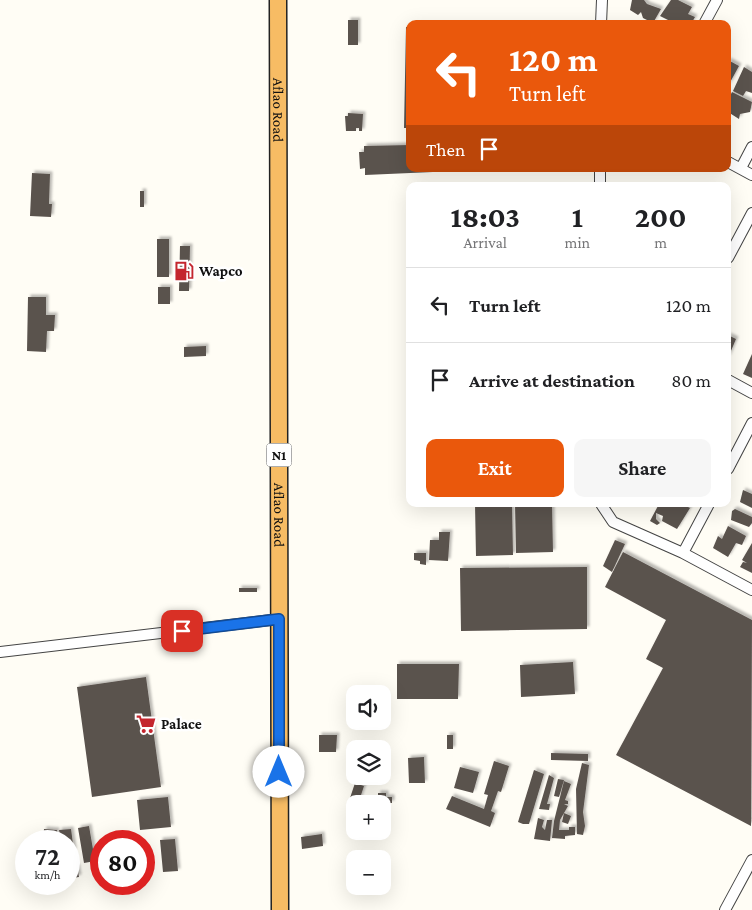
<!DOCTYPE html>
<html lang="en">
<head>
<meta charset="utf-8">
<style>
	body { margin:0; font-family:"Crimson Pro",serif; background:#f6f6f6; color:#202124; height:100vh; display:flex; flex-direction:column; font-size:19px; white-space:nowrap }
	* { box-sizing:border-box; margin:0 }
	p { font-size:16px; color:#757577 }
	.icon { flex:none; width:28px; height:28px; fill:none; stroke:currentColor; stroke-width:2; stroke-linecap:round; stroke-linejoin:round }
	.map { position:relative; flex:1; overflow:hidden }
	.sheet { position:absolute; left:406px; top:182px; width:325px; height:325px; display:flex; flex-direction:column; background:#fff; border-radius:10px; box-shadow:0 5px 20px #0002 }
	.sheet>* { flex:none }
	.top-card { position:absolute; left:406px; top:20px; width:325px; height:152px; border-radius:10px; box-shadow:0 5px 20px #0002; background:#ea580c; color:#fff; overflow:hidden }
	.tools { position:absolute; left:346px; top:685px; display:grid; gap:10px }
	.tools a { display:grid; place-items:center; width:45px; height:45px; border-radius:10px; background:#fff; box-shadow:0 5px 20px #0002; font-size:25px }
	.speed { position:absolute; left:15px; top:830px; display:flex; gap:10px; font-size:25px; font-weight:700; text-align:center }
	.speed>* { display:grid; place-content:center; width:65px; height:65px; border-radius:50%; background:#fff; box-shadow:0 5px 20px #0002; line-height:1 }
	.speed small { font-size:12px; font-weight:400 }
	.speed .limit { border:8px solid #d22; background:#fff; color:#111 }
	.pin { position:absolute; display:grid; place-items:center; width:42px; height:42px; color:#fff; margin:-21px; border-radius:10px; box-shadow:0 2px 8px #0006 }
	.me { position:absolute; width:55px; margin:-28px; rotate:0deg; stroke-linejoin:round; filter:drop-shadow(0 0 4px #0008) }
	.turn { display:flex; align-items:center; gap:18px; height:105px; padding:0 20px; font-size:22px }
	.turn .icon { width:65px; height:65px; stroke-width:2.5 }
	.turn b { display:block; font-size:35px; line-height:42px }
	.then { display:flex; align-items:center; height:48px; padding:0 20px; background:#0003; gap:10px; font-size:19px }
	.eta { display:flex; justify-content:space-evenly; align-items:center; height:85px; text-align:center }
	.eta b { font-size:30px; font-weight:700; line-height:35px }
	.cta { display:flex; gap:10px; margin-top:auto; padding:10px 20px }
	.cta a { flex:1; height:58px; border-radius:10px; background:#ea580c; color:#fff; font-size:20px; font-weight:700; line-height:58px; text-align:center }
	.cta a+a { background:#f6f6f6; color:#202124 }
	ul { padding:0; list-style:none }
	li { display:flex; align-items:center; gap:15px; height:75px; padding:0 20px; border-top:1px solid #e0e0e0 }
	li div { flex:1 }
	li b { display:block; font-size:19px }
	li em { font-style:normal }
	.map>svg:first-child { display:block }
	.building { fill:#5a524d; filter:url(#shadow) }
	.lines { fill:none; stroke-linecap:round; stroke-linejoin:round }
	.minor-casing { stroke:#444; stroke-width:12 }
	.trunk-casing { stroke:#222; stroke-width:19 }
	.minor { stroke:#fff; stroke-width:10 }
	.trunk { stroke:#f7bc64; stroke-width:16 }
	.route-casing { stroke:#114b97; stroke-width:12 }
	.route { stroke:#1a73e8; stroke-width:9 }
	.labels { text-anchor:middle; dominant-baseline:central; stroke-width:5; stroke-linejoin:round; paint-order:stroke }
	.shield { fill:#fff; stroke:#585858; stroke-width:1 }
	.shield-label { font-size:14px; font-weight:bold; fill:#111 }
	.street-label { font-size:15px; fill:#111; stroke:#fff }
	.poi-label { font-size:15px; font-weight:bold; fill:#111; stroke:#fff; text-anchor:start }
</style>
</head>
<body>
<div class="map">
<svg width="752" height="910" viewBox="0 0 752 910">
	<defs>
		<filter id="shadow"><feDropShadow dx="2.5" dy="-2.5" stdDeviation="1" flood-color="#0004"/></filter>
	</defs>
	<rect width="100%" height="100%" fill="#fffdf5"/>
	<path class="building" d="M 632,0 L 644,0 L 647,4 L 661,9 L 653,23 L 643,18 L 641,12 L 638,15 L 630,10 Z
		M 671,0 L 678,0 L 692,7 L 688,14 L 695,17 L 691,24 L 676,24 L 660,16 Z
		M 348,20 L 358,20 L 358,45 L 348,45 Z
		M 406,27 L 410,27 L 410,128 L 404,128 Z
		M 728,60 L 739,66 L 728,86 Z
		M 744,67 L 752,72 L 752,93 L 746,91 L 743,96 L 733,91 Z
		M 732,92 L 752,102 L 750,112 L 740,114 L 739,119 L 728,112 L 728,100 Z
		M 348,113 L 363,114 L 362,131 L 359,131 L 359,128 L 356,128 L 356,131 L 346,131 L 345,116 L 348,116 Z
		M 410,145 L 410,169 L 478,170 L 365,175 L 365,168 L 360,169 L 359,152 L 364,152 L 364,146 Z
		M 32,173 L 50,174 L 49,204 L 52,204 L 51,217 L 30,216 Z
		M 140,191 L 144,191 L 144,207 L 140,207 Z
		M 157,239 L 169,239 L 169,277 L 157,277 Z
		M 180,246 L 190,246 L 189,291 L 179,291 Z
		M 158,287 L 170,287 L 170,304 L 158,304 Z
		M 28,297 L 46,297 L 46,315 L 55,315 L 54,331 L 47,331 L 46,352 L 27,351 Z
		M 728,335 L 736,339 L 728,358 Z
		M 206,346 L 206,356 L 184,357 L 184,347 Z
		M 752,354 L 752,378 L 743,374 Z
		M 743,490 L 752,494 L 752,508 L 740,502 Z
		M 475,504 L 512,504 L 513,555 L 476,556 Z
		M 515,504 L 552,504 L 553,552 L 516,553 Z
		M 659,504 L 682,504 L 690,508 L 677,529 L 662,521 L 663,516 L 656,513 L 656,519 L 660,523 L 657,525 L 650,521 Z
		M 735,509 L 752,517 L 752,523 L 749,527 L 731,520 L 732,511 Z
		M 728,526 L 746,536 L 742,545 L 736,543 L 728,557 L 713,548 L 718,536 L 722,539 Z
		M 439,532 L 450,532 L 448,561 L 429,560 L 430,540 L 439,540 Z
		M 615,540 L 625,544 L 612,572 L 603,566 Z
		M 752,543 L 752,573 L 740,567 L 743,562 L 747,563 L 742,560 Z
		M 623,552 L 752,620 L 751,826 L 616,755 L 663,668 L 646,659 L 666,620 L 605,587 Z
		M 414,553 L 426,553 L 426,565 L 420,564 L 420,561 L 414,560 Z
		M 587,567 L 587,629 L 461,631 L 460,568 Z
		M 239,588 L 257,588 L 257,592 L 239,592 Z
		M 573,662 L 575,694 L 521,697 L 520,665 Z
		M 397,664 L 459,664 L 458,699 L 397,699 Z
		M 146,677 L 161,787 L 92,797 L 77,687 Z
		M 319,735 L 337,735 L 336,752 L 319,752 Z
		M 447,735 L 453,735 L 453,749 L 447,749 Z
		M 551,753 L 588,754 L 588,761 L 551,760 Z
		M 424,757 L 425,783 L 409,783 L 408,758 Z
		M 494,761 L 509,766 L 501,792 L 498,791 L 491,811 L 495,813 L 490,827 L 446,809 L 452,796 L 484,809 L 488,795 L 484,794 Z
		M 582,763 L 589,765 L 583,812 L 585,826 L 583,835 L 577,834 L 576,789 Z
		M 460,767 L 479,772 L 473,793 L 454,788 Z
		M 534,770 L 544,774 L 529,824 L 523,824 L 518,822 Z
		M 549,775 L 554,778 L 547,804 L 550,804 L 549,810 L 539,809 Z
		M 558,779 L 564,780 L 559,797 L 554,796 Z
		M 564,781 L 571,784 L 565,800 L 568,801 L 568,804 L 564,804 L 568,806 L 560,820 L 559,830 L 569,830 L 569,827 L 575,827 L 575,835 L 565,836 L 565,839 L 552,838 L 554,821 Z
		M 355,783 L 364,786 L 359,801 L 350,798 Z
		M 378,793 L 386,793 L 386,797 L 392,797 L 392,803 L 378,803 Z
		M 168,797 L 171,827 L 140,830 L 137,800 Z
		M 564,813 L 571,816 L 568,824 L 562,822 Z
		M 538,818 L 544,820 L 542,827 L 545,830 L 547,820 L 552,820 L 550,841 L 534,839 Z
		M 89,826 L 95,861 L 84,863 L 78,828 Z
		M 44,829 L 57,830 L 56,841 L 43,841 Z
		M 71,829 L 74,851 L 69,851 L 69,841 L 61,841 L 59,830 Z
		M 322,834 L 323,846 L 302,849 L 301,837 Z
		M 175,839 L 178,871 L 163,872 L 160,840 Z
		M 77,866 L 79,877 L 72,878 L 70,867 Z"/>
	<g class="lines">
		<defs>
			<path id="minor" d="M 601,24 L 602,0
				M 704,24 L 717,0
				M 728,162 L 752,175
				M 741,168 L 752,147
				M 600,169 L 600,186
				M 728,258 L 752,213
				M 728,380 L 752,393
				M 728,469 L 752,423
				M 601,504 L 613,522 L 683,553 L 752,590
				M 683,553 L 709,504
				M 0,652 L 279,619
				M 725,910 L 752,860"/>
			<g id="trunk">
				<path id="s1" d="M 278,0 L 280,910"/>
			</g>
		</defs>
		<use href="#minor" class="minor-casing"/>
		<use href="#trunk" class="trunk-casing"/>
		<use href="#minor" class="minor"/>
		<use href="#trunk" class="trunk"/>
	</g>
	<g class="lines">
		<defs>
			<path id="route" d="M 182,631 L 279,619 L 279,772"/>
		</defs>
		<use href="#route" class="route-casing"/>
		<use href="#route" class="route"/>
	</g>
	<defs>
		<symbol id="fuel-bare" viewBox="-9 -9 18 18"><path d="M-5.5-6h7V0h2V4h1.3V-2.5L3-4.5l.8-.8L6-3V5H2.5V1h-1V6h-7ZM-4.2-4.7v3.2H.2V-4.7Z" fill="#c4262e" stroke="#fff" stroke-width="2.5" paint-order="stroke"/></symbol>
		<symbol id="supermarket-bare" viewBox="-9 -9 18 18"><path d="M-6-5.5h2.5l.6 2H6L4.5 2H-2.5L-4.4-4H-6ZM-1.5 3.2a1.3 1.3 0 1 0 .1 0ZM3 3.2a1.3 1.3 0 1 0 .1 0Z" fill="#c4262e" stroke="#fff" stroke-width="2.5" paint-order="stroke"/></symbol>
	</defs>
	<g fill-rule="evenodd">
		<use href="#fuel-bare" x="170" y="257" width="28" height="28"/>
		<use href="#supermarket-bare" x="132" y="710" width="28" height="28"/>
	</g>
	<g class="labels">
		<rect class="shield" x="266.5" y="443.5" width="25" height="23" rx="4"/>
		<g class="shield-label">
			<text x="279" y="455">N1</text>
		</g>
		<g class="street-label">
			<text stroke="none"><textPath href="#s1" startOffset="110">Aflao Road</textPath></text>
			<text stroke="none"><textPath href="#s1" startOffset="515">Aflao Road</textPath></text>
		</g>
		<g class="poi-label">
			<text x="199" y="271">Wapco</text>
			<text x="161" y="724">Palace</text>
		</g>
	</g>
</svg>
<div class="tools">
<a><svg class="icon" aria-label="sound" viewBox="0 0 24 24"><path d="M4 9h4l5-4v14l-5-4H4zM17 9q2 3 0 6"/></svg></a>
<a><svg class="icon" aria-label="layers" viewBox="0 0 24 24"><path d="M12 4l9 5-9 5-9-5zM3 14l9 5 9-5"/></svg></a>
<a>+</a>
<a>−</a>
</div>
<div class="speed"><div>72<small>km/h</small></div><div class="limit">80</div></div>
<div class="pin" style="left:182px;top:631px;background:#d93025"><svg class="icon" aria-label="arrive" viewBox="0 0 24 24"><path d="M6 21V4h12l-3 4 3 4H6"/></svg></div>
<svg class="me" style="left:279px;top:772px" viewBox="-20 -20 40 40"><circle r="19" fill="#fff"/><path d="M0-13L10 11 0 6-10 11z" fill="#1a73e8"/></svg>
<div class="top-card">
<div class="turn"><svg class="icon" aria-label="left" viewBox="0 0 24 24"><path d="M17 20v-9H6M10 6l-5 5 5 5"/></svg><div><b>120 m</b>Turn left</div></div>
<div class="then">Then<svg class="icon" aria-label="arrive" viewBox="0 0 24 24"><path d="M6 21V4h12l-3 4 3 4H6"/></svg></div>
</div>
<section class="sheet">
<div class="eta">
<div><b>18:03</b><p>Arrival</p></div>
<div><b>1</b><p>min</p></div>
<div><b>200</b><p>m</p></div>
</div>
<ul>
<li><svg class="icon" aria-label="left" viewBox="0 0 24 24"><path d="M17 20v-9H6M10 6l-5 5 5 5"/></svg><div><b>Turn left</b></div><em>120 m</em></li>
<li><svg class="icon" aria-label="arrive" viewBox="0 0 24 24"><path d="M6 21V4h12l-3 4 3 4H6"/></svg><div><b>Arrive at destination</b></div><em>80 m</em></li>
</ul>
<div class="cta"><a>Exit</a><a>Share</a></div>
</section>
</div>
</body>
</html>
